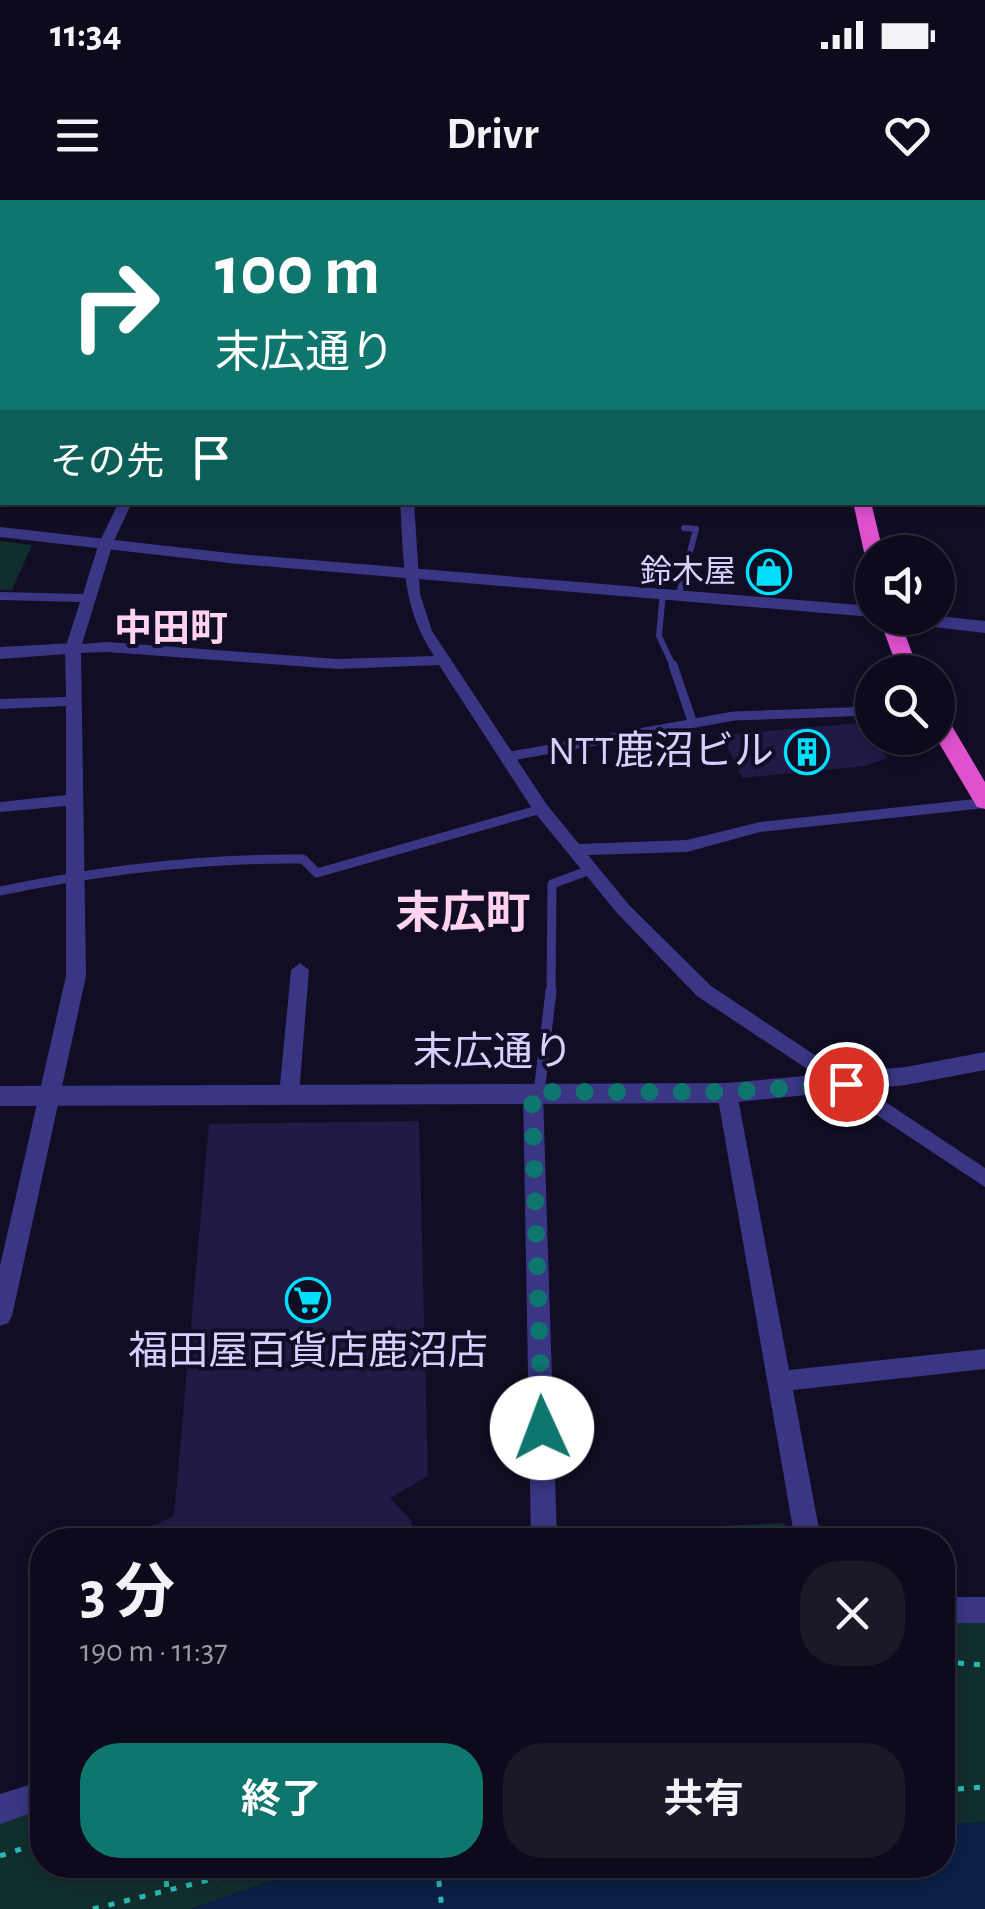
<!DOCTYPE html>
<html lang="ja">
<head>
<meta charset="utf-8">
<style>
	body { margin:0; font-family:"Alegreya Sans","Noto Sans JP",sans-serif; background:#1b1828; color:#f1f3f6; height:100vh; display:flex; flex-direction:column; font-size:38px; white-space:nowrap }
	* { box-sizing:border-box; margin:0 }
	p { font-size:32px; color:#9a9aa3 }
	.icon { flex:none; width:55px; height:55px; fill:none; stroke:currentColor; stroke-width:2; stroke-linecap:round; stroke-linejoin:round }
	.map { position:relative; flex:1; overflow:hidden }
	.sheet { position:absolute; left:30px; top:1328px; width:925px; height:350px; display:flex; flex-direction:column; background:#0d0a1b; border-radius:40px; box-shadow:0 5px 15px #0003,0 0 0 2px #2d2b3a }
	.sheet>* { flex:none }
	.guide { position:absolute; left:0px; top:0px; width:985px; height:305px; box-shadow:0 5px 15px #0003,0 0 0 2px #2d2b3a; background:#0f766e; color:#fff; overflow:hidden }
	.controls { position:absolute; left:855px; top:335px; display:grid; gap:20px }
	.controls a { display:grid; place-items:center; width:100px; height:100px; border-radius:50%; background:#0d0a1b; box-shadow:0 5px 15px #0003,0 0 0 2px #2d2b3a; font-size:50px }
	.pin { position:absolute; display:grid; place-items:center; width:85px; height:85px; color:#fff; margin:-42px; border:5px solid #fff; border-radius:50%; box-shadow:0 2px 10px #0007 }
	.me { position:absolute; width:110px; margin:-55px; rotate:358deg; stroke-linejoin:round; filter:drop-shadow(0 0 8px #0008) }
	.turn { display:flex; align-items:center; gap:35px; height:210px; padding:0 50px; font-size:45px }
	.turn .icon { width:130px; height:130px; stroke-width:2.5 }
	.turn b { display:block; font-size:70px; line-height:85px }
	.then { display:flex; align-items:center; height:95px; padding:0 50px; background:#0003; gap:20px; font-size:38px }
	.round { display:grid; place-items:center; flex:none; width:105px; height:105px; border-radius:40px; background:#1b1828 }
	.headline { display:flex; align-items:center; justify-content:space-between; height:170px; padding:0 50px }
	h1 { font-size:60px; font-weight:700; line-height:75px }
	.primary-button { display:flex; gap:20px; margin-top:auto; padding:20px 50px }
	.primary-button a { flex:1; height:115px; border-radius:40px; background:#0f766e; color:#fff; font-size:40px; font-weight:700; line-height:115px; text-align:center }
	.primary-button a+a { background:#1b1828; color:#f1f3f6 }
	.status { display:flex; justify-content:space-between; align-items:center; height:70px; padding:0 50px; background:#0d0a1b; direction:ltr }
	.status svg { height:28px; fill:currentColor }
	header { display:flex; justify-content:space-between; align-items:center; height:130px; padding:0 50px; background:#0d0a1b; font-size:45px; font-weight:700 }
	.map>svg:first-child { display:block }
	.green { fill:#102e2d }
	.water { fill:#0a2046 }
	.building { fill:#221945 }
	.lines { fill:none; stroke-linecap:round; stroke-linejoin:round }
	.path { stroke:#2ab9b1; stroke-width:5; stroke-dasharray:6 10; stroke-linecap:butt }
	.service-far3 { stroke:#3a3684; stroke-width:5 }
	.service-far2 { stroke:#3a3684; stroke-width:6 }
	.service-far1 { stroke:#3a3684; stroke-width:9 }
	.service { stroke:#3a3684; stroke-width:11 }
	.minor { fill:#3a3684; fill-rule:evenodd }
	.tertiary { fill:#3a3684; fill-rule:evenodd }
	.primary { fill:#c157ff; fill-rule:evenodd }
	.trunk { fill:#e051d0; fill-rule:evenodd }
	.route { stroke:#0f766e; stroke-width:18; stroke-dasharray:0 32.4 }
	.labels { text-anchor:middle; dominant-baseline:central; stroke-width:8; stroke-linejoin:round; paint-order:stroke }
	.far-poi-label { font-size:32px; fill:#d6d0ff; stroke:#110d24; text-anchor:end }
	.far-quarter-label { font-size:38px; font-weight:bold; fill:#ffd2ee; stroke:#110d24 }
	.poi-label { font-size:40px; fill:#d6d0ff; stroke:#110d24; text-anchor:end }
	.street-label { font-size:40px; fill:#d6d0ff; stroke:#110d24 }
	.quarter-label { font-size:45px; font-weight:bold; fill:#ffd2ee; stroke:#110d24 }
</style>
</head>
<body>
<div class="status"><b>11:34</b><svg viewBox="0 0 49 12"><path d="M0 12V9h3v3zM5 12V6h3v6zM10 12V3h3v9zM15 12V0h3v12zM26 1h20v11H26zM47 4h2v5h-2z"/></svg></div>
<header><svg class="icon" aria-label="menu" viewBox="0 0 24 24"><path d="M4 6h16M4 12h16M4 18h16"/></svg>Drivr<svg class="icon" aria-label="heart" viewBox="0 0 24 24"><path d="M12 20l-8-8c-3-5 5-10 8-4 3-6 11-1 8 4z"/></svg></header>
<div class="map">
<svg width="985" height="1709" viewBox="0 0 985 1709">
	<rect width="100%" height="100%" fill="#110d24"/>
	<path class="green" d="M 0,341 L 32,345 L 12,390 L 0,390 Z
		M 784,1323 L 787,1340 L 622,1340 L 621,1331 Z
		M 942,1422 L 985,1422 L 985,1622 L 943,1625 Z
		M 42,1607 L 42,1665 L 333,1665 L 308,1668 L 191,1709 L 0,1709 L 0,1622 Z"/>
	<path class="water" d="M 985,1622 L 985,1709 L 191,1709 L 308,1668 L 333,1665 L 942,1665 L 943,1625 Z"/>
	<path class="building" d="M 872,522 L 872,538 L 887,558 L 865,566 L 742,578 L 722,535 Z
		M 419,921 L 428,1276 L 390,1298 L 411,1320 L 415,1340 L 121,1340 L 174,1316 L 209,924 Z"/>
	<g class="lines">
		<path class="path" d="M 942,1462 L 985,1465
			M 942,1590 L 985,1587
			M 0,1656 L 42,1642
			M 165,1665 L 167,1691
			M 437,1665 L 442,1709
			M 93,1709 L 269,1665"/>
		<path class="service-far3" d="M 434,0 L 467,2
			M 982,94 L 985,97"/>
		<path class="service-far2" d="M 663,392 L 659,436 L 674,468
			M 679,394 L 696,329 L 684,328"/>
		<path class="service-far1" d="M 673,465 L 692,521
			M 506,557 L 734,516 L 872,511
			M 0,691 C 101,670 200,658 303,659 L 317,673 L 541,609
			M 551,793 L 552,684 L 590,670"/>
		<path class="service" d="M 539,893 L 551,791"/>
		<path class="minor" d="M 638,0 L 648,0 L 648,2 L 638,2 Z
			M 982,104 L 985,104 L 985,110 L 982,110 Z
			M 0,215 L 2,215 L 2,223 L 0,223 Z
			M 2,273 L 2,281 L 0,282 L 0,274 Z
			M 982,278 L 985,278 L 985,286 L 982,286 Z
			M 119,302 L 132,302 L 113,343 L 82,444 L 107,442 L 337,459 L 434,456 C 401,406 404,360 400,302 L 414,302 L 420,394 L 432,431 L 547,605 L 579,644 L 687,640 L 760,622 L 985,598 L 985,608 L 760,632 L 687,652 L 588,655 L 629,705 L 711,786 L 985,968 L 985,987 L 697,796 L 617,713 L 535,613 L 439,465 L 337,469 L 107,452 L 81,453 L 86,776 L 12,1116 L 8,1123 L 0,1126 L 0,1066 L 66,776 L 66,606 L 0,612 L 0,602 L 66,595 L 66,506 L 0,509 L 0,499 L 66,497 L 65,449 L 80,402 L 0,400 L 0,392 L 83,394 L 99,343 Z
			M 300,763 L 309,770 L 299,895 L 296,900 L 282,900 L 279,895 L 291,770 Z
			M 533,885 L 540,888 L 543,893 L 557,1340 L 531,1340 L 523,893 L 526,888 Z
			M 727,885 L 734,888 L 737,893 L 789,1170 L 985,1149 L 985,1169 L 793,1190 L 821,1340 L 795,1340 L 717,893 L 720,888 Z
			M 942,1397 L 985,1397 L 985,1423 L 942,1423 Z
			M 42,1581 L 42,1609 L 0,1624 L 0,1594 Z"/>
		<path class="tertiary" d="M 0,327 L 238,354 L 872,406 L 872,417 L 238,364 L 0,337 Z
			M 938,416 L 985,421 L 985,433 L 909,424 L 900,418 Z
			M 73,443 L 80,445 L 80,453 L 0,459 L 0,447 Z
			M 985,852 L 985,870 L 906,885 L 727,903 L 0,906 L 0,886 L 727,883 L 906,867 Z"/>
		<path class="primary" d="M 2,64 L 2,75 L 0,76 L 0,65 Z"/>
		<path class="trunk" d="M 0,121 L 2,121 L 2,131 L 0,131 Z
			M 982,178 L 985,178 L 985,188 L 982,188 Z
			M 853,302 L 871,302 L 883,352 L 872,352 L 872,357 L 864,352 Z
			M 879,418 L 899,418 L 919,472 L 899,472 Z
			M 938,514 L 946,516 L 985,582 L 985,609 L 977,607 L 936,538 Z"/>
	</g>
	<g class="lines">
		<path class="route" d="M 542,1228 L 532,892 L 727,892 L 846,884"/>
	</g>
	<defs>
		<symbol id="shop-ring" viewBox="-11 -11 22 22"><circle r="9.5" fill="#110d24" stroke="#00e0fb" stroke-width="1.5"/><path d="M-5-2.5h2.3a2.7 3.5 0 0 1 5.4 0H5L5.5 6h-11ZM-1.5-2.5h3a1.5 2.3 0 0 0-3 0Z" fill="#00e0fb"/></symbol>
		<symbol id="building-ring" viewBox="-11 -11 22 22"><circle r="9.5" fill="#110d24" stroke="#00e0fb" stroke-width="1.5"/><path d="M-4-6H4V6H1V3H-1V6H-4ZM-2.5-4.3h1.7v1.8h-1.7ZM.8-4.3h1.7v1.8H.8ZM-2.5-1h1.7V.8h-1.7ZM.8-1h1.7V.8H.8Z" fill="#00e0fb"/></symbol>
		<symbol id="supermarket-ring" viewBox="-11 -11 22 22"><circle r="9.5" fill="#110d24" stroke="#00e0fb" stroke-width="1.5"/><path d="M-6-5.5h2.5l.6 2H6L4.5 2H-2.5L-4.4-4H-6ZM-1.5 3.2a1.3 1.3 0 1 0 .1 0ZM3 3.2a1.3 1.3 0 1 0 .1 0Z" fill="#00e0fb"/></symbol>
	</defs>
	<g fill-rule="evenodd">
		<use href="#shop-ring" x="744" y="347" width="50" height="50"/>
		<use href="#building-ring" x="782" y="527" width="50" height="50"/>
		<use href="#supermarket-ring" x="283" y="1075" width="50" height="50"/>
	</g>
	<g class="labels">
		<g class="far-poi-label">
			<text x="736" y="372">鈴木屋</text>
		</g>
		<g class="far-quarter-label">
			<text x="171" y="430">中田町</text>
		</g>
		<g class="poi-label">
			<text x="774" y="552">NTT鹿沼ビル</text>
			<text x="308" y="1152" text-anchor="middle">福田屋百貨店鹿沼店</text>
		</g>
		<g class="street-label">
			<text x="493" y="853">末広通り</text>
		</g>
		<g class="quarter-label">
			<text x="463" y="714">末広町</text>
		</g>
	</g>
</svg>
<div class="controls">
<a><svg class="icon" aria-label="sound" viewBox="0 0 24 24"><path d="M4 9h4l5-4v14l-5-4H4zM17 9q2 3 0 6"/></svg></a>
<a><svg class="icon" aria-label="search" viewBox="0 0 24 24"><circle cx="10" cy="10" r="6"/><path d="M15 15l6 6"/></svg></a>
</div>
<div class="pin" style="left:846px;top:884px;background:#d93025"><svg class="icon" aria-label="arrive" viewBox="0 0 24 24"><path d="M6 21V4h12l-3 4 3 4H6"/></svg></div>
<svg class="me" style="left:542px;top:1228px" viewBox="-20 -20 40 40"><circle r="19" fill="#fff"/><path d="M0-13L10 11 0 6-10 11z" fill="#0f766e"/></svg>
<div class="guide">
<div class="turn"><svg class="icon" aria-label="right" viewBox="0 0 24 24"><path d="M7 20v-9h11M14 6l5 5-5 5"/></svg><div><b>100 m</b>末広通り</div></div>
<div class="then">その先<svg class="icon" aria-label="arrive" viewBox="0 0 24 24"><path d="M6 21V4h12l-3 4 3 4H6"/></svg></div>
</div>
<section class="sheet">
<div class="headline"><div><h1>3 分</h1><p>190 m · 11:37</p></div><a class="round"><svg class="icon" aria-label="close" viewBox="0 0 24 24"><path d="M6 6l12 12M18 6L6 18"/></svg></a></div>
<div class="primary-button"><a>終了</a><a>共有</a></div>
</section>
</div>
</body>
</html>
